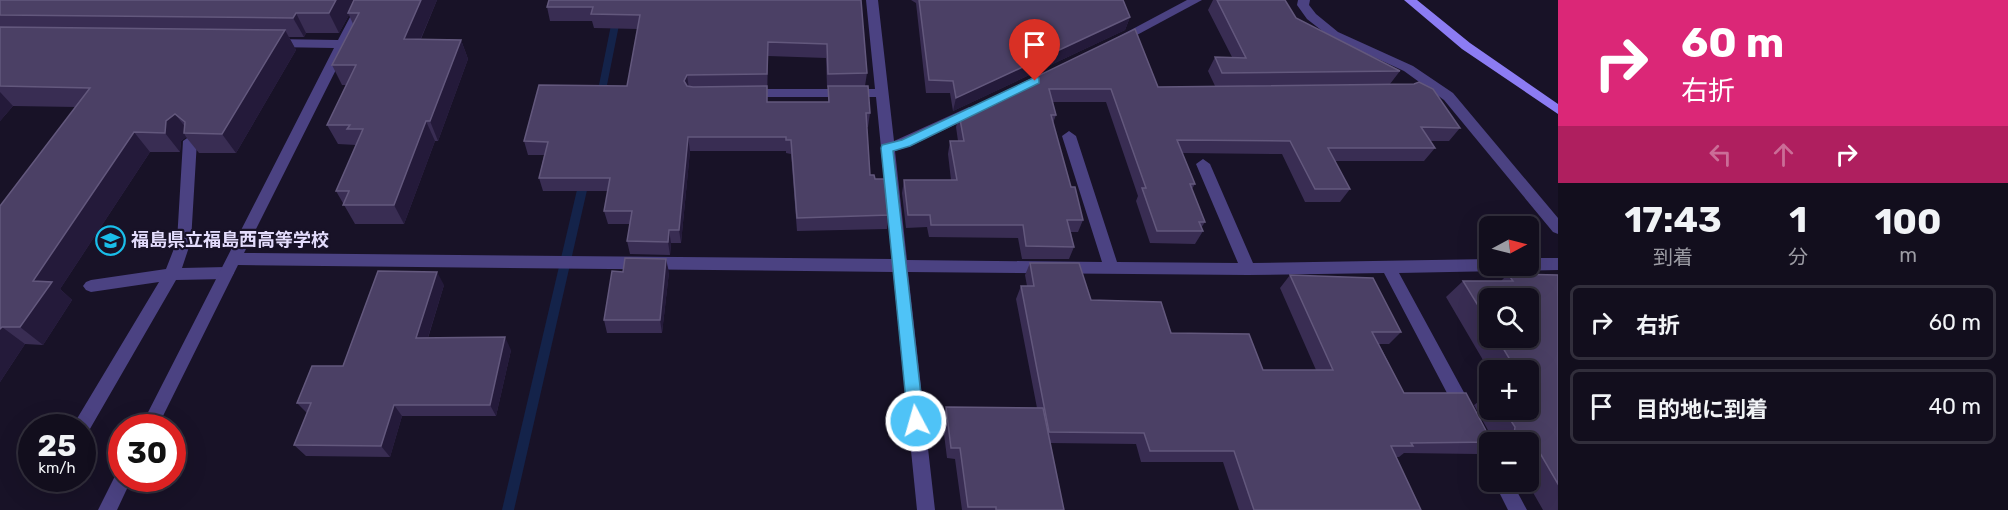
<!DOCTYPE html>
<html lang="ja">
<meta charset="utf-8">
<style>
:root{--surface:#120e1d;--page:#1b1726;--text:#f1f3f6;--muted:#9c9ca4;--line:#312e3b}
body{margin:0;font-family:Rubik,"Noto Sans JP",sans-serif;background:var(--page);color:var(--text);height:100vh;display:flex;flex-direction:column;font-size:22px;white-space:nowrap}
*{box-sizing:border-box;margin:0}
p{font-size:20px;color:var(--muted)}
.icon{flex:none;width:33px;height:33px;fill:none;stroke:currentColor;stroke-width:2;stroke-linecap:round;stroke-linejoin:round}
.map{position:relative;flex:1;overflow:hidden}
.details{display:flex;flex-direction:column;background:var(--surface);width:450px}
.details>*{flex:none}
.guide{background:#db2777;color:#fff;overflow:hidden}
.needle{width:39px;rotate:83deg}
.controls{position:absolute;left:1479px;top:216px;display:grid;gap:12px}
.controls a{display:grid;place-items:center;width:60px;height:60px;border-radius:9px;background:var(--surface);box-shadow:0 6px 24px #0002,0 0 0 2px var(--line);font-size:30px}
.speed{position:absolute;left:18px;top:414px;display:flex;gap:12px;font-size:30px;font-weight:700;text-align:center}
.speed>*{display:grid;place-content:center;width:78px;height:78px;border-radius:50%;background:var(--surface);box-shadow:0 6px 24px #0002,0 0 0 2px var(--line);line-height:1}
.speed small{font-size:15px;font-weight:400}
.speed .limit{border:9px solid #d22;background:#fff;color:#111}
.pin{position:absolute;display:grid;place-items:center;width:51px;height:51px;color:#fff;margin:-62px -26px;border-radius:50% 50% 50% 0;rotate:-45deg;box-shadow:0 0 6px #0007}
.pin .icon{rotate:45deg}
.me{position:absolute;width:66px;margin:-33px;rotate:354deg;stroke-linejoin:round;filter:drop-shadow(0 0 4px #0008)}
.turn{display:flex;align-items:center;gap:21px;height:126px;padding:0 24px;font-size:27px}
.turn .icon{width:78px;height:78px;stroke-width:2.5}
.turn b{display:block;font-size:42px;line-height:51px}
.lanes{display:flex;align-items:center;height:57px;padding:0 24px;background:#0003;justify-content:center;gap:30px;direction:ltr}
.lanes .off{opacity:.35}
.eta{display:flex;justify-content:space-evenly;align-items:center;height:102px;text-align:center}
.eta b{font-size:36px;font-weight:700;line-height:42px}
ul{padding:0;list-style:none}
li{display:flex;align-items:center;gap:18px;height:75px;margin:0 12px 9px;padding:0 12px;border:3px solid var(--line);border-radius:9px}
li div{flex:1}
li b{display:block;font-size:22px}
li em{font-style:normal}
main{display:flex;flex:1;min-height:0}
.map>svg:first-child{display:block}
.lines{fill:none;stroke-linecap:round;stroke-linejoin:round}
.stream{fill:#14234a;fill-rule:evenodd}
.service{fill:#4b4282;fill-rule:evenodd}
.minor{fill:#4b4282;fill-rule:evenodd}
.secondary{fill:#8c7cf3;fill-rule:evenodd}
.wall{fill:#392d53;fill-rule:evenodd}
.shaded-wall{fill:#241a3a}
.building{fill:#4b4065;stroke:#63587d;stroke-width:1.5}
.route{fill:#4fc3f7;stroke:#337fa1;stroke-width:1.5}
.labels{text-anchor:middle;dominant-baseline:central;stroke-width:4.5;stroke-linejoin:round;paint-order:stroke}
.poi-label{font-size:18px;font-weight:bold;fill:#e3dcfc;stroke:#181227;text-anchor:start}
</style>
<main>
<div class="map">
<svg width="1558" height="510" viewBox="0 0 1558 510">
<rect width="100%" height="100%" fill="#181227"/>
<g class="lines">
<g class="stream">
<polygon points="616,0 624,0 604,100 600,103 596,100"/>
<polygon points="585,173 590,177 514,510 502,510 580,177"/>
</g>
<polygon class="service" points="190,136 197,141 191,241 182,268 226,267 231,269 234,273 231,277 226,279 176,280 87,434 82,435 82,428 73,428 75,422 159,282 91,292 86,290 83,286 86,282 91,280 166,269 177,241 183,141"/>
<g class="minor">
<polygon points="359,0 371,0 244,253 892,259 876,97 749,97 743,93 749,89 875,89 866,0 878,0 894,141 969,107 979,107 980,110 979,113 911,146 895,151 907,260 1102,262 1062,136 1069,131 1076,136 1117,262 1238,263 1196,164 1203,159 1210,164 1253,263 1490,259 1490,266 1528,266 1528,258 1558,258 1558,270 1399,273 1473,409 1470,414 1464,417 1458,414 1384,273 1248,275 908,272 935,510 917,510 893,272 238,265 157,428 140,428 334,48 274,47 268,43 274,39 338,40"/>
<polygon points="1187,0 1202,0 1122,43 1114,43 1112,40"/>
<polygon points="1298,0 1310,0 1309,5 1316,14 1338,32 1413,66 1453,93 1558,218 1558,234 1553,232 1444,100 1404,71 1330,37 1307,19 1297,5"/>
<polygon points="1475,422 1481,424 1491,442 1490,442 1490,465 1484,463 1466,430 1469,424"/>
<polygon points="122,470 122,478 132,478 117,510 98,510 117,472"/>
<polygon points="1494,482 1512,482 1527,510 1508,510"/>
</g>
<polygon class="secondary" points="1404,0 1417,0 1470,43 1558,104 1558,114 1462,49"/>
</g>
<g class="wall">
<polygon points="0,0 437,0 421,39 461,40 468,59 438,141 435,141 404,224 355,224 336,191 356,145 338,144 327,125 346,85 342,85 332,65 353,24 349,15 339,33 306,33 304,37 289,37 296,50 236,153 199,153 186,137 181,141 180,152 150,152 60,289 72,300 43,345 25,344 0,382 0,206 76,107 13,106 0,121"/>
<path d="M861,0l6,73 -2,13 5,27 -2,14h-1l3,48 5,4 14,36 -2,14 -90,2 -6,-77 -5,-1v-2h-96l-9,92h-10l-1,12 -40,-1 -3,-13 3,-17h-22l-4,-13 4,-20h-65l-4,-13 5,-23h-16l-4,-14 103,-55 11,-57 -44,-1 -2,-7h-42l-3,-14zM768,56l58,2 1,29h1v15h-61z"/>
<polygon points="911,0 1123,0 1130,17 1125,30 953,111 950,93 926,93 916,3"/>
<polygon points="1213,0 1285,0 1296,18 1400,71 1390,84 1460,128 1449,141 1430,141 1435,148 1424,161 1335,161 1350,189 1340,202 1305,202 1282,154 1182,153 1195,184 1192,189 1205,222 1201,228 1203,231 1195,244 1150,243 1136,201 1138,196 1106,102 1053,102 1056,115 1053,123 1071,187 1083,220 1078,232 1071,232 1074,247 1069,259 1022,259 1018,238 929,237 927,227 906,228 902,193 904,180 951,180 948,154 950,141 958,141 956,127 959,114 1135,29 1158,87 1215,86 1208,71 1215,57 1232,57 1208,10"/>
<polygon points="1030,263 1091,300 1263,370 1316,370 1280,288 1290,275 1401,332 1389,344 1379,344 1404,393 1490,442 1490,445 1477,454 1404,453 1399,457 1396,457 1421,510 1239,510 1223,462 1141,462 1136,444 1050,443 1064,510 962,510 955,459 947,458 942,418 946,407 1037,408 1016,299 1021,286 1027,286 1025,275"/>
<polygon points="669,272 662,333 607,333 604,320"/>
<path d="M1508,274l50,1v235h-15l-16,-28h1v-40h-34v-1l-20,-36 15,-11 -7,-11 8,-6v33h38v-40h-38v2l-44,-75 17,-16h38zM1490,298l38,40h-38z"/>
<polygon points="444,285 428,338 511,350 496,416 402,416 390,457 306,456 294,445 307,413 297,403"/>
</g>
<g class="shaded-wall">
<polygon points="336,0 356,0 348,13 349,15 339,33 329,13"/>
<polygon points="421,0 437,0 412,59 404,39"/>
<polygon points="296,13 306,33 304,37 293,18"/>
<polygon points="1130,17 1125,30 953,111 956,98"/>
<polygon points="285,30 296,50 236,153 222,134"/>
<polygon points="461,40 468,59 438,141 430,121"/>
<polygon points="687,75 689,89 684,81"/>
<polygon points="0,92 13,106 0,121"/>
<polygon points="175,114 190,133 184,133 186,137 181,141 180,152 165,133 166,121"/>
<polygon points="426,121 435,141 404,224 394,205"/>
<polygon points="134,132 150,152 60,289 72,300 43,345 20,327 33,281"/>
<polygon points="688,137 690,151 681,243 679,230"/>
<polygon points="669,230 671,243 670,255 668,242"/>
<polygon points="666,259 669,272 662,333 660,320"/>
<polygon points="437,272 444,285 424,350 416,338"/>
<polygon points="2,327 25,344 0,382 0,329"/>
<polygon points="505,337 511,350 496,416 490,405"/>
<polygon points="394,405 402,416 390,457 381,446"/>
</g>
<g class="building">
<polygon points="0,0 336,0 329,13 296,13 293,18 0,15"/>
<polygon points="354,0 421,0 404,39 461,40 430,121 426,121 394,205 343,205 349,191 336,191 363,129 347,129 350,125 327,125 356,65 332,65 359,13 348,13"/>
<polygon points="549,0 861,0 867,73 828,74 827,44 768,42 767,74 687,75 684,81 687,86 693,87 767,86 767,102 829,102 828,86 868,86 870,113 866,113 870,175 874,175 875,179 885,179 889,215 797,218 791,140 786,140 786,137 688,137 679,230 669,230 668,242 627,241 632,211 604,211 610,178 539,178 548,142 524,141 539,85 627,86 640,15 591,14 593,7 547,7"/>
<polygon points="919,0 1123,0 1130,17 956,98 953,81 929,80"/>
<polygon points="1217,0 1285,0 1296,18 1400,71 1222,73 1215,57 1246,58"/>
<polygon points="0,27 285,30 222,134 184,133 185,122 175,114 166,121 165,133 134,132 33,281 52,282 20,327 2,327 0,329 0,206 90,88 0,86"/>
<polygon points="1135,29 1158,87 1414,84 1419,82 1433,89 1460,128 1421,127 1435,148 1328,148 1350,189 1315,189 1290,141 1177,140 1195,184 1190,184 1205,222 1199,222 1203,231 1157,231 1142,188 1146,188 1111,89 1049,89 1056,115 1051,115 1071,187 1075,187 1083,220 1067,220 1074,247 1026,246 1023,225 931,225 930,215 908,215 904,180 957,180 950,141 964,141 959,114"/>
<polygon points="625,258 666,259 660,320 604,320 612,271 623,272"/>
<polygon points="1030,263 1079,263 1091,300 1161,302 1171,333 1249,334 1263,370 1333,370 1290,275 1373,278 1401,332 1372,332 1404,393 1466,393 1492,442 1411,443 1413,446 1391,446 1421,510 1254,510 1234,451 1150,451 1144,433 1049,432 1021,286 1034,286"/>
<polygon points="378,271 437,272 416,338 505,337 490,405 394,405 381,446 294,445 311,403 297,403 312,366 343,366"/>
<polygon points="1508,274 1558,275 1558,484 1533,441 1513,441 1515,427 1504,410 1528,410 1528,370 1503,370 1501,368 1515,368 1497,338 1528,338 1528,298 1490,298 1490,325 1463,281 1513,281"/>
<polygon points="946,407 1043,408 1064,510 996,510 996,507 968,507 960,448 951,448"/>
</g>
<polygon class="route" points="1035,77 1039,78 1039,83 910,146 893,151 924,421 922,426 916,428 911,426 908,421 881,148 882,145 902,140"/>
<defs>
<symbol id="school-ring" viewBox="-11 -11 22 22"><circle r="9.5" fill="#181227" stroke="#1abeea" stroke-width="1.5"/><path d="M0-5L7-2L0 1L-7-2ZM-4 1L0 2.5L4 1V4Q0 6-4 4Z" fill="#1abeea"/></symbol>
</defs>
<g fill-rule="evenodd">
<use href="#school-ring" x="94" y="224" width="33" height="33"/>
</g>
<g class="labels">
<g class="poi-label">
<text x="131" y="240">福島県立福島西高等学校</text>
</g>
</g>
</svg>
<div class="controls">
<a><svg class="needle" viewBox="-14 -14 28 28"><path d="M0-13l5 13h-10z" fill="#e53935"/><path d="M0 13l5-13h-10z" fill="#9c9ca4"/></svg></a>
<a><svg class="icon" aria-label="search" viewBox="0 0 24 24"><circle cx="10" cy="10" r="6"/><path d="M15 15l6 6"/></svg></a>
<a>+</a>
<a>−</a>
</div>
<div class="speed"><div>25<small>km/h</small></div><div class="limit">30</div></div>
<div class="pin" style="left:1035px;top:81px;background:#d93025"><svg class="icon" aria-label="arrive" viewBox="0 0 24 24"><path d="M6 21V4h12l-3 4 3 4H6"/></svg></div>
<svg class="me" style="left:916px;top:421px" viewBox="-20 -20 40 40"><circle r="17" fill="#4fc3f7" stroke="#fff" stroke-width="3"/><path d="M0-11L8 9 0 5-8 9z" fill="#fff"/></svg>
</div>
<section class="details">
<div class="guide">
<div class="turn"><svg class="icon" aria-label="right" viewBox="0 0 24 24"><path d="M7 20v-9h11M14 6l5 5-5 5"/></svg><div><b>60 m</b>右折</div></div>
<div class="lanes"><svg class="icon off" aria-label="left" viewBox="0 0 24 24"><path d="M17 20v-9H6M10 6l-5 5 5 5"/></svg><svg class="icon off" aria-label="ahead" viewBox="0 0 24 24"><path d="M12 20V5M6 11l6-6 6 6"/></svg><svg class="icon" aria-label="right" viewBox="0 0 24 24"><path d="M7 20v-9h11M14 6l5 5-5 5"/></svg></div>
</div>
<div class="eta">
<div><b>17:43</b><p>到着</p></div>
<div><b>1</b><p>分</p></div>
<div><b>100</b><p>m</p></div>
</div>
<ul>
<li><svg class="icon" aria-label="right" viewBox="0 0 24 24"><path d="M7 20v-9h11M14 6l5 5-5 5"/></svg><div><b>右折</b></div><em>60 m</em></li>
<li><svg class="icon" aria-label="arrive" viewBox="0 0 24 24"><path d="M6 21V4h12l-3 4 3 4H6"/></svg><div><b>目的地に到着</b></div><em>40 m</em></li>
</ul>
</section>
</main>
